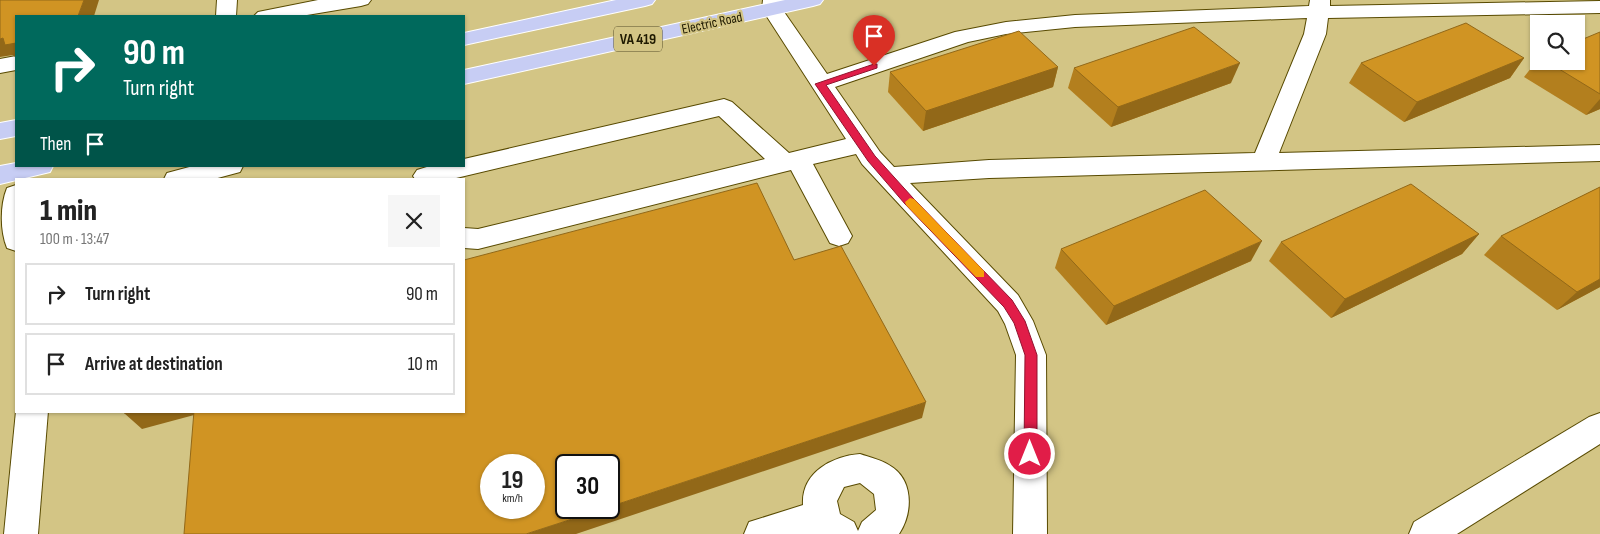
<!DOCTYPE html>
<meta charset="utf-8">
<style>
:root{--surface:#fff;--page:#f6f6f6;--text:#222;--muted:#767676;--line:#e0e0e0}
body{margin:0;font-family:"Sofia Sans Condensed",sans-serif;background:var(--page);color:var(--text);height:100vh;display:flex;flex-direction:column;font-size:19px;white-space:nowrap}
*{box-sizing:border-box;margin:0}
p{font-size:16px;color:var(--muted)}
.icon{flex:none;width:28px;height:28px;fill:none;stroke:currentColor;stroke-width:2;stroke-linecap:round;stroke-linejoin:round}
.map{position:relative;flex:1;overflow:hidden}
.sheet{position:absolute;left:15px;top:178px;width:450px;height:235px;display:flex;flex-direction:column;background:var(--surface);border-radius:0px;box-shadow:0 1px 4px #0004}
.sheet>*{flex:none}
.banner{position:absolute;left:15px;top:15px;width:450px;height:152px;border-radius:0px;box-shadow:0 1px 4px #0004;background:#00695c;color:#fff;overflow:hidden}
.buttons{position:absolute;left:1530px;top:15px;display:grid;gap:10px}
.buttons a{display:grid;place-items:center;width:55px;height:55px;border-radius:0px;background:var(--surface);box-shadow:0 1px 4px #0004;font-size:25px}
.speed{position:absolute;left:480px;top:454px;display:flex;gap:10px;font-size:25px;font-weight:700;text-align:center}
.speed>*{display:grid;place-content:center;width:65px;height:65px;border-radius:50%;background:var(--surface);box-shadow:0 1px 4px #0004;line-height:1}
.speed small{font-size:12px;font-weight:400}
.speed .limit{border:2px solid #111;border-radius:8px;background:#fff;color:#111}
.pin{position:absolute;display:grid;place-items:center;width:42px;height:42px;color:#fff;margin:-51px -21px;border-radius:50% 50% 50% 0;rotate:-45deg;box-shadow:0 0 5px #0007}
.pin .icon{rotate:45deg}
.me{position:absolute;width:55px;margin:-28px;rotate:0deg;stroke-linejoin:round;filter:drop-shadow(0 0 4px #0008)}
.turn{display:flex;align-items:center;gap:18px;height:105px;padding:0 25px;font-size:22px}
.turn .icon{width:65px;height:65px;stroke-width:2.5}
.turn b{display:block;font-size:35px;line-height:42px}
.then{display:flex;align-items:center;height:48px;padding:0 25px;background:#0003;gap:10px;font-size:19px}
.round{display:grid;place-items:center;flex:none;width:52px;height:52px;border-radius:0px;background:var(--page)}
.overview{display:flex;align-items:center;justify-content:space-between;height:85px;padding:0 25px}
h1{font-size:30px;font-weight:800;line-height:38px}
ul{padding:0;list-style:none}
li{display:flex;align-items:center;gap:15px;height:62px;margin:0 10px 8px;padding:0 15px;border:2px solid var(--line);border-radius:0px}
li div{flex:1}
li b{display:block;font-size:19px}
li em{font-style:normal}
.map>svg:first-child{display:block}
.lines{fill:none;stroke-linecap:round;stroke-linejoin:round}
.minor-casing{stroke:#584a01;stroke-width:2}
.major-casing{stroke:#fff;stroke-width:2}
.minor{fill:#fff;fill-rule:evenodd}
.major{fill:#c7cdf4;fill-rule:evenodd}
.wall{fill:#b37f1e}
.shaded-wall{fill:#926818}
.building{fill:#d09423;stroke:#926818;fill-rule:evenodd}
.route{fill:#e11d48;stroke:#92132f}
.slow{fill:#f59e0b}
.labels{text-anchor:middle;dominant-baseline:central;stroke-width:4.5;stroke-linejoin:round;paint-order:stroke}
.far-street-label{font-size:14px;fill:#1f1a01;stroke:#d3c585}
.shield{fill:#d3c585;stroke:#554d29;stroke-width:1}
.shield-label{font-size:15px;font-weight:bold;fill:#1f1a01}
</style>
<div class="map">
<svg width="1600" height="534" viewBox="0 0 1600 534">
<rect width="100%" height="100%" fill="#d3c585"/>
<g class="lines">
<defs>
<g id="minor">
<polygon points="217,0 237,0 236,16 216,16"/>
<polygon points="318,0 371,0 368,4 361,6 301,16 254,16 258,12"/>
<path d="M763,0h20l-1,9 45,65 128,-42 51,-10 69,-7 234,-9 1,-6h20v6l270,-5v12l-272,5 -2,16 -47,119 321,-8v16l-611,17 -79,5 108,112 15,26 13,34 1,179h-34l3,-179 -11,-31 -7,-13 -136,-147 -6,-10 -43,10 39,72 -4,7 -9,3 -9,-3 -39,-73 -313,79 -14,-1v-20l14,1 287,-70 -46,-43 -267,63h-37l-2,-3 4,-6 13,-4h34v-7l260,-60 8,3 57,51 57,-14 -84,-130zM1307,18l-3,16 -49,119 -266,7 -95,7 -14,-15 -45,-65 133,-45 38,-8 69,-7z"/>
<polygon points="16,56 16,70 0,73 0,59"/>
<polygon points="193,166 243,166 240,172 214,179 164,179 167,173"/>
<path d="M16,185v66l-9,-3c-7,-17 -7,-43 0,-60z"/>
<polygon points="16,411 48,411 38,534 4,534"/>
<polygon points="1600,413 1600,444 1457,534 1409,534 1414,522 1589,417"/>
<path d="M860,454c9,3 21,6 29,11 25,14 24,48 10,69h-155l5,-12 54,-17c-2,-33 30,-49 57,-51zM860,483l14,11 2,16 -14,12 -4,9 -4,-9 -14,-8 -3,-13 7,-14z"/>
</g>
<g id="major">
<polygon points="616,0 655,0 652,4 645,6 464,45 464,33"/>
<polygon points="785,0 823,0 820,4 813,6 464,84 464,70"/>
<polygon points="16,120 16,136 0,139 0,123"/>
<polygon points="16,163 16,166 53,166 50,172 0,184 0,166"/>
</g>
</defs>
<use href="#minor" class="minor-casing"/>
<use href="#major" class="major-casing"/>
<use href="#minor" class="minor"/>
<use href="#major" class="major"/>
</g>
<g class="wall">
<polygon points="1600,32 1600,109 1586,115 1524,77 1539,58 1539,61 1576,61"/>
<polygon points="1524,58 1510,78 1404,122 1349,83 1361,63"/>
<polygon points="1058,67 1053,87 923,131 888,92 890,72"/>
<polygon points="1074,68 1231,83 1111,127 1068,88"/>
<polygon points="1600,187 1600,287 1557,310 1484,255 1501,236"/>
<polygon points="1479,234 1462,254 1331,318 1269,261 1281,242"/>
<polygon points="1061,249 1251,261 1106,325 1055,268"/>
</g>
<g class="shaded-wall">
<polygon points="84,0 99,0 94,16 78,16"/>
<polygon points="3,38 16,43 16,58 13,55 0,57 0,39"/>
<polygon points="1524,58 1510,78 1404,122 1417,102"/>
<polygon points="1240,63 1231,83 1111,127 1118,107"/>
<polygon points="1058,67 1053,87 923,131 926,111"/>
<polygon points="1600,99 1600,109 1586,115"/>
<polygon points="1479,234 1462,254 1331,318 1345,299"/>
<polygon points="1262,241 1251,261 1106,325 1114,306"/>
<polygon points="1600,279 1600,287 1557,310 1577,292"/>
<polygon points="926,402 922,418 576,534 526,534 606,508 609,508 609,507"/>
<polygon points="133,411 209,411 142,429 124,413"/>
</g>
<g class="building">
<polygon points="0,0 84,0 78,16 16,16 16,43 5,45 3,38 0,39"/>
<polygon points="1466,23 1524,58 1417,102 1361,63"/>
<polygon points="1194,27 1240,63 1118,107 1074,68"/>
<polygon points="1019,31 1058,67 926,111 890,72"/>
<polygon points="1600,32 1600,94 1546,61 1576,61 1576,42"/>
<path d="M757,183l37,77 47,-14 85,156 -317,105v-42h-43v43h40l-80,26h-342l10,-123h270v-151zM491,465h43v43h-43z"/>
<polygon points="1411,184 1479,234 1345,299 1281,242"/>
<polygon points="1600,187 1600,279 1577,292 1501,236"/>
<polygon points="1205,190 1262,241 1114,306 1061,249"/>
<polygon points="125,411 133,411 124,413"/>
</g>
<polygon class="route" points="874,64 877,64 877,68 826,85 875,156 913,198 1012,300 1025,321 1037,355 1037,454 1035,459 1030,460 1026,459 1024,454 1025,355 1014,323 1004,307 905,204 868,161 815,84"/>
<polygon class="slow" points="910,198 914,199 984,271 984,277 976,277 906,205 905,202"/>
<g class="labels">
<g class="far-street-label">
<text transform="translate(712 23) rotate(-12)">Electric Road</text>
</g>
<rect class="shield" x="614" y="26.5" width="48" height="25" rx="4"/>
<g class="shield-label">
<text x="638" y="39">VA 419</text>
</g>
</g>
</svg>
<div class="buttons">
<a><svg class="icon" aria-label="search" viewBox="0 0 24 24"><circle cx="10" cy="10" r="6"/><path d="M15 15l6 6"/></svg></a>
</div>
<div class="speed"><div>19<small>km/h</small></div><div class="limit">30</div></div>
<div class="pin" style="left:874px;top:66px;background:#d93025"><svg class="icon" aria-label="arrive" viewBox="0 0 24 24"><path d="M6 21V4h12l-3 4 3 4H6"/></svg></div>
<svg class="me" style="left:1030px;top:454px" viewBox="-20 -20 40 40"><circle r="17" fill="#e11d48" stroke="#fff" stroke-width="3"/><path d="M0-11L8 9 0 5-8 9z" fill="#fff"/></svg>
<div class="banner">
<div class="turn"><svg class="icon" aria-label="right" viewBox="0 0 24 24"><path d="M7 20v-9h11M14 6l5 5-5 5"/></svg><div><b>90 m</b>Turn right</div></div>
<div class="then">Then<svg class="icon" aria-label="arrive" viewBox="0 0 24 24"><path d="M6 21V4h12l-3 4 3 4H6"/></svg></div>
</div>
<section class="sheet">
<div class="overview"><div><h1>1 min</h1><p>100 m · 13:47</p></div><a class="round"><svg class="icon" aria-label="close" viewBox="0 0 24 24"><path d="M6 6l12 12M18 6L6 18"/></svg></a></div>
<ul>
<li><svg class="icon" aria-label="right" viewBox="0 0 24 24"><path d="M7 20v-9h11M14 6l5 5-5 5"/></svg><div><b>Turn right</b></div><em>90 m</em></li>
<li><svg class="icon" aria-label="arrive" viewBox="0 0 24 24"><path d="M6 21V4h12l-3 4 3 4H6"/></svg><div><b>Arrive at destination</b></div><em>10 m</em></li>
</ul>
</section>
</div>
